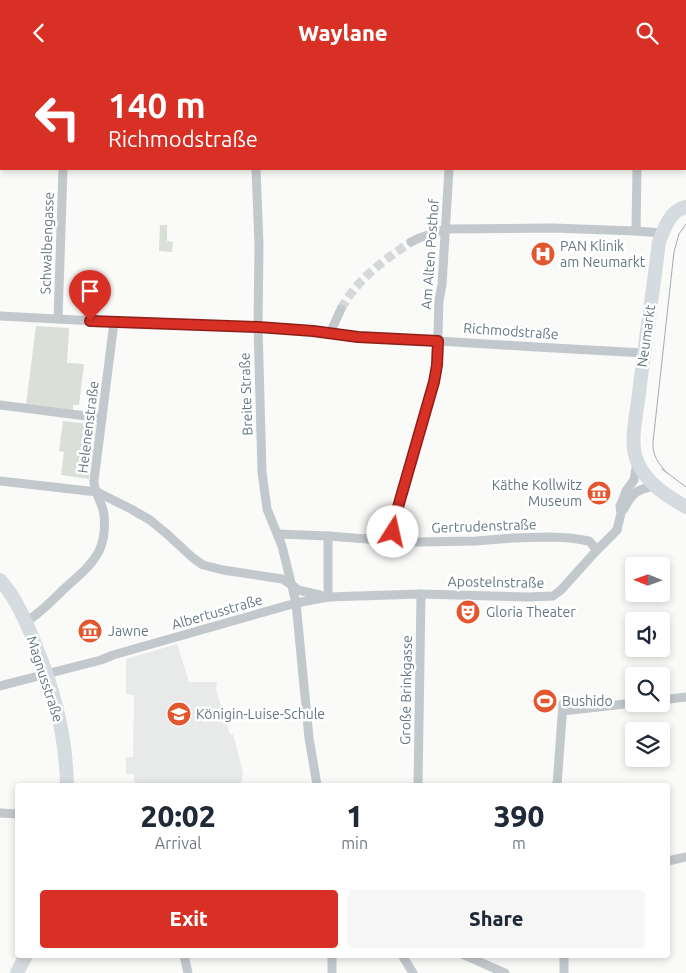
<!DOCTYPE html>
<meta charset="utf-8">
<style>
:root{--surface:#fff;--page:#f6f6f7;--text:#1f2937;--muted:#747a83;--accent:#d93025}
body{margin:0;font-family:Ubuntu,sans-serif;background:var(--page);color:var(--text);height:100vh;display:flex;flex-direction:column;font-size:19px;white-space:nowrap}
*{box-sizing:border-box;margin:0}
p{font-size:16px;color:var(--muted)}
.icon{flex:none;width:28px;height:28px;fill:none;stroke:currentColor;stroke-width:2;stroke-linecap:round;stroke-linejoin:round}
.map{position:relative;flex:1;overflow:hidden}
.panel{position:absolute;left:15px;top:718px;width:655px;height:175px;display:flex;flex-direction:column;background:var(--surface);border-radius:5px;box-shadow:0 2px 8px #0003}
.panel>*{flex:none}
.guide{position:absolute;left:0px;top:0px;width:686px;height:105px;box-shadow:0 2px 8px #0003;background:#d93025;color:#fff;overflow:hidden}
.needle{width:32px;rotate:271deg}
.fabs{position:absolute;left:625px;top:492px;display:grid;gap:10px}
.fabs a{display:grid;place-items:center;width:45px;height:45px;border-radius:5px;background:var(--surface);box-shadow:0 2px 8px #0003;font-size:25px}
.pin{position:absolute;display:grid;place-items:center;width:42px;height:42px;color:#fff;margin:-51px -21px;border-radius:50% 50% 50% 0;rotate:-45deg;box-shadow:0 0 5px #0007}
.pin .icon{rotate:45deg}
.me{position:absolute;width:55px;margin:-28px;rotate:10deg;stroke-linejoin:round;filter:drop-shadow(0 0 4px #0008)}
.turn{display:flex;align-items:center;gap:18px;height:105px;padding:0 25px;font-size:22px}
.turn .icon{width:65px;height:65px;stroke-width:2.5}
.turn b{display:block;font-size:35px;line-height:42px}
.eta{display:flex;justify-content:space-evenly;align-items:center;height:85px;text-align:center}
.eta b{font-size:30px;font-weight:800;line-height:35px}
.action{display:flex;gap:10px;margin-top:auto;padding:10px 25px}
.action a{flex:1;height:58px;border-radius:5px;background:var(--accent);color:#fff;font-size:20px;font-weight:800;line-height:58px;text-align:center}
.action a+a{background:var(--page);color:var(--text)}
header{display:flex;justify-content:space-between;align-items:center;height:65px;padding:0 25px;background:var(--accent);color:#fff;font-size:22px;font-weight:800}
.map>svg:first-child{display:block}
.built{fill:#e8e9e9}
.green{fill:#dadfd7}
.lines{fill:none;stroke-linecap:round;stroke-linejoin:round}
.street-tunnel{stroke:#d5d9db;stroke-width:9;stroke-dasharray:9 4.5;stroke-linecap:butt}
.street{stroke:#c3c8cc;stroke-width:9}
.secondary{stroke:#d6dbdf;stroke-width:14}
.tram{stroke:#a2aab0;stroke-width:1}
.route-casing{stroke:#8d1f18;stroke-width:12}
.route{stroke:#d93025;stroke-width:9}
.labels{text-anchor:middle;dominant-baseline:central;stroke-width:5;stroke-linejoin:round;paint-order:stroke}
.street-label{font-size:14px;fill:#657683;stroke:#fff}
.poi-label{font-size:14px;fill:#657683;stroke:#fff;text-anchor:start}
</style>
<header><svg class="icon" aria-label="back" viewBox="0 0 24 24"><path d="M15 5l-7 7 7 7"/></svg>Waylane<svg class="icon" aria-label="search" viewBox="0 0 24 24"><circle cx="10" cy="10" r="6"/><path d="M15 15l6 6"/></svg></header>
<div class="map">
<svg width="686" height="908" viewBox="0 0 686 908">
<rect width="100%" height="100%" fill="#fafaf8"/>
<polygon class="built" points="177,579 189,617 217,617 216,625 230,669 233,669 243,708 241,720 134,720 134,709 126,709 126,692 133,692 134,630 126,629 126,594"/>
<g class="green">
<polygon points="160,160 167,160 167,176 173,177 172,187 159,186"/>
<polygon points="36,261 69,263 67,298 84,299 79,340 73,340 73,345 26,339"/>
<polygon points="63,356 96,360 89,414 61,410 64,387 59,386"/>
</g>
<g class="lines">
<path class="street-tunnel" d="M341,244c17,-31 42,-48 70,-67"/>
<g class="street">
<polyline points="250,0 250,1"/>
<polyline points="343,0 349,1"/>
<polyline points="64,1 64,0"/>
<polyline points="325,1 326,0"/>
<polyline points="527,1 527,0"/>
<polyline points="634,1 634,0"/>
<polyline points="256,104 259,180 258,262 262,407 267,444 282,481 296,538 309,673 317,720"/>
<polyline points="636,166 637,104"/>
<polyline points="411,177 419,173 446,164 553,163 636,166 662,168"/>
<polyline points="0,251 114,257 258,262 313,266 347,271 368,273 438,276 536,282 644,288"/>
<polyline points="58,254 63,104"/>
<polyline points="330,268 341,244"/>
<polyline points="0,340 102,353"/>
<polyline points="0,416 97,427 131,444 150,455 167,469 193,493 203,500 223,505 282,514 292,520 298,525 320,530"/>
<path d="M624,444c8,-16 13,-20 31,-23"/>
<polyline points="278,469 328,471 393,476 417,477 476,476 513,473 550,472 571,473 589,476 597,485"/>
<polyline points="328,471 328,532"/>
<polyline points="393,476 394,456 436,308 437,300 439,235 442,220 449,104"/>
<path d="M26,557c14,-9 26,-21 38,-33 13,-12 28,-23 36,-40 4,-10 5,-24 4,-34 -1,-12 -10,-22 -10,-34l20,-159"/>
<polyline points="0,621 101,595 113,590 296,538 328,532 421,529 528,532 553,531 561,525 597,485 617,465 621,448 620,441 622,437 626,426 634,415 637,397"/>
<polyline points="661,635 686,632"/>
<polyline points="563,646 634,638"/>
<polyline points="418,720 421,529"/>
<polyline points="557,720 563,639"/>
<polyline points="0,748 18,749"/>
<polyline points="668,796 686,792"/>
<polyline points="184,890 188,908"/>
<polyline points="402,890 413,908"/>
<polyline points="464,890 505,908"/>
<polyline points="564,890 564,908"/>
<polyline points="332,908 332,890"/>
</g>
<g class="secondary">
<path d="M686,142c-16,3 -22,22 -27,35 -6,50 -14,101 -20,151 -2,21 -10,48 -2,68 9,22 30,35 49,46"/>
<path d="M0,515c5,6 10,12 14,19 8,14 15,29 21,45 19,45 31,92 32,141"/>
<polyline points="17,908 26,890"/>
</g>
<g class="tram">
<polyline points="662,404 686,422"/>
<path d="M668,409c-9,-10 -16,-18 -15,-32l21,-190 5,-18 7,-10"/>
</g>
</g>
<g class="lines">
<defs>
<polyline id="route" points="90,256 258,262 313,266 358,272 438,276 437,300 434,317 394,456 393,467"/>
</defs>
<use href="#route" class="route-casing"/>
<use href="#route" class="route"/>
</g>
<defs>
<symbol id="hospital-disc" viewBox="-11 -11 22 22"><circle r="9.5" fill="#e4572e" stroke="#fff"/><path d="M-5-5h3v3.5h4V-5h3V5h-3V1.5h-4V5h-3Z" fill="#fff"/></symbol>
<symbol id="museum-disc" viewBox="-11 -11 22 22"><circle r="9.5" fill="#e4572e" stroke="#fff"/><path d="M0-6L6-3V-2H-6V-3ZM-5-1h2V3h-2ZM-1-1h2V3h-2ZM3-1h2V3H3ZM-6 4H6V6H-6Z" fill="#fff"/></symbol>
<symbol id="theatre-disc" viewBox="-11 -11 22 22"><circle r="9.5" fill="#e4572e" stroke="#fff"/><path d="M-5-5.5Q0-4 5-5.5V0Q5 5 0 6Q-5 5-5 0ZM-3.3-2.5H-1v1.5H-3.3ZM1-2.5H3.3v1.5H1ZM-2.8 1Q0 5.5 2.8 1Z" fill="#fff"/></symbol>
<symbol id="stadium-disc" viewBox="-11 -11 22 22"><circle r="9.5" fill="#e4572e" stroke="#fff"/><path d="M0-5a6.5 5 0 1 0 0 10a6.5 5 0 1 0 0-10ZM-3.5-1.8h7v3.6h-7Z" fill="#fff"/></symbol>
<symbol id="school-disc" viewBox="-11 -11 22 22"><circle r="9.5" fill="#e4572e" stroke="#fff"/><path d="M0-5L7-2L0 1L-7-2ZM-4 1L0 2.5L4 1V4Q0 6-4 4Z" fill="#fff"/></symbol>
</defs>
<g fill-rule="evenodd">
<use href="#hospital-disc" x="529" y="175" width="28" height="28"/>
<use href="#museum-disc" x="585" y="414" width="28" height="28"/>
<use href="#theatre-disc" x="454" y="533" width="28" height="28"/>
<use href="#museum-disc" x="76" y="552" width="28" height="28"/>
<use href="#stadium-disc" x="531" y="622" width="28" height="28"/>
<use href="#school-disc" x="165" y="635" width="28" height="28"/>
</g>
<g class="labels">
<g class="street-label">
<text transform="translate(47 178) rotate(-88)">Schwalbengasse</text>
<text transform="translate(430 189) rotate(-86)">Am Alten Posthof</text>
<text transform="translate(511 266) rotate(4)">Richmodstraße</text>
<text transform="translate(646 271) rotate(-82)">Neumarkt</text>
<text transform="translate(246 329) rotate(-92)">Breite Straße</text>
<text transform="translate(88 362) rotate(-83)">Helenenstraße</text>
<text transform="translate(484 461) rotate(-2)">Gertrudenstraße</text>
<text transform="translate(496 517) rotate(1)">Apostelnstraße</text>
<text transform="translate(217 547) rotate(-16)">Albertusstraße</text>
<text transform="translate(45 614) rotate(72)">Magnusstraße</text>
<text transform="translate(406 625) rotate(-89)">Große Brinkgasse</text>
</g>
<g class="poi-label">
<text x="560" y="181">PAN Klinik<tspan x="560" dy="16">am Neumarkt</tspan></text>
<text x="582" y="420" text-anchor="end">Käthe Kollwitz<tspan x="582" dy="16">Museum</tspan></text>
<text x="486" y="547">Gloria Theater</text>
<text x="108" y="566">Jawne</text>
<text x="562" y="636">Bushido</text>
<text x="196" y="649">Königin-Luise-Schule</text>
</g>
</g>
</svg>
<div class="fabs">
<a><svg class="needle" viewBox="-14 -14 28 28"><path d="M0-13l5 13h-10z" fill="#e53935"/><path d="M0 13l5-13h-10z" fill="#747a83"/></svg></a>
<a><svg class="icon" aria-label="sound" viewBox="0 0 24 24"><path d="M4 9h4l5-4v14l-5-4H4zM17 9q2 3 0 6"/></svg></a>
<a><svg class="icon" aria-label="search" viewBox="0 0 24 24"><circle cx="10" cy="10" r="6"/><path d="M15 15l6 6"/></svg></a>
<a><svg class="icon" aria-label="layers" viewBox="0 0 24 24"><path d="M12 4l9 5-9 5-9-5zM3 14l9 5 9-5"/></svg></a>
</div>
<div class="pin" style="left:90px;top:256px;background:#d93025"><svg class="icon" aria-label="arrive" viewBox="0 0 24 24"><path d="M6 21V4h12l-3 4 3 4H6"/></svg></div>
<svg class="me" style="left:393px;top:467px" viewBox="-20 -20 40 40"><circle r="19" fill="#fff"/><path d="M0-13L10 11 0 6-10 11z" fill="#d93025"/></svg>
<div class="guide">
<div class="turn"><svg class="icon" aria-label="left" viewBox="0 0 24 24"><path d="M17 20v-9H6M10 6l-5 5 5 5"/></svg><div><b>140 m</b>Richmodstraße</div></div>
</div>
<section class="panel">
<div class="eta">
<div><b>20:02</b><p>Arrival</p></div>
<div><b>1</b><p>min</p></div>
<div><b>390</b><p>m</p></div>
</div>
<div class="action"><a>Exit</a><a>Share</a></div>
</section>
</div>
